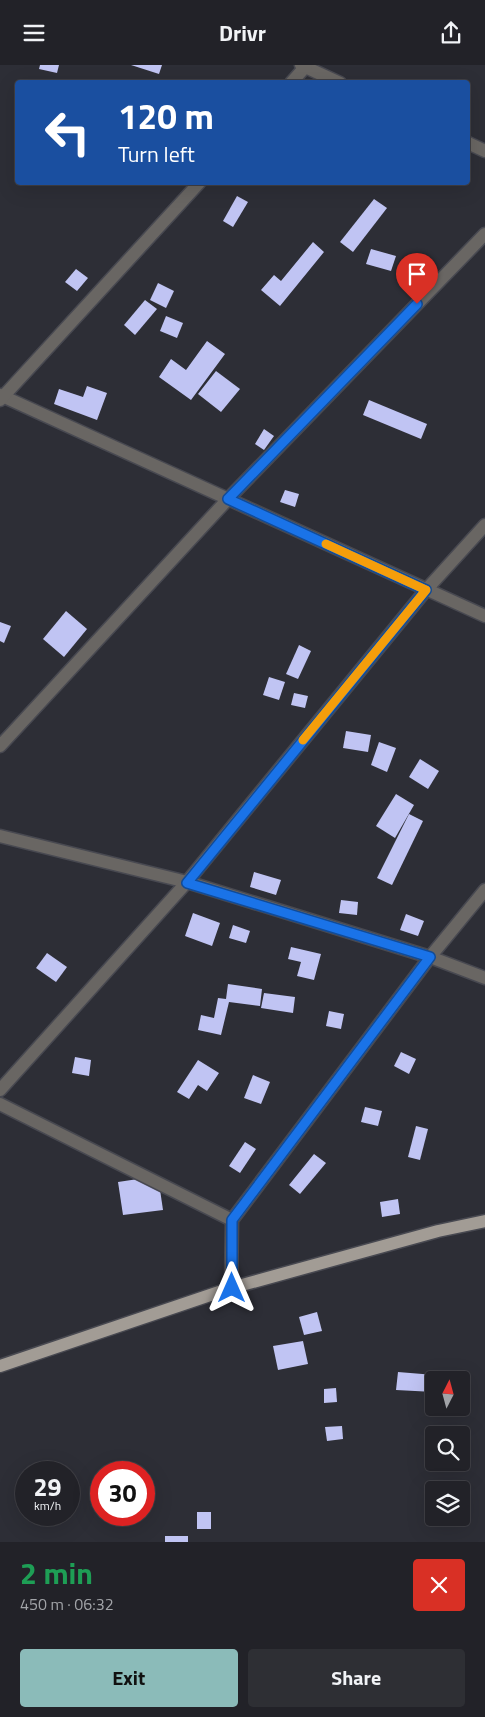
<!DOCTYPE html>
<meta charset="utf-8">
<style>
:root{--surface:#222228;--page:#2e2f34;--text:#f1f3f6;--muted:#a2a4a8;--line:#3f3f45;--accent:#8bbbb9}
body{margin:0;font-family:"Titillium Web",sans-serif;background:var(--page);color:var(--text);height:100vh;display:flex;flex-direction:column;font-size:19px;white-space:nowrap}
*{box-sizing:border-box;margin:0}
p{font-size:16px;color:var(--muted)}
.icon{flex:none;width:28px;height:28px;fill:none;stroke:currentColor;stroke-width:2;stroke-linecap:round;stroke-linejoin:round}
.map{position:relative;height:1477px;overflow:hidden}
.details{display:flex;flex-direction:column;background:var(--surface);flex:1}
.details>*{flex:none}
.top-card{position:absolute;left:15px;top:15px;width:455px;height:105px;border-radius:5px;box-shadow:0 5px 20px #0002,0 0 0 1px var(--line);background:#1a4fa0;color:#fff;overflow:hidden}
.needle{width:32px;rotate:6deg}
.buttons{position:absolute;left:425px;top:1306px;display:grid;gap:10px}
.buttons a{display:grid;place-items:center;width:45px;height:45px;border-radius:5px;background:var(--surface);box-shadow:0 5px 20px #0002,0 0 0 1px var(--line);font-size:25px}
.speed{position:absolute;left:15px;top:1396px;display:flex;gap:10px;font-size:25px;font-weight:700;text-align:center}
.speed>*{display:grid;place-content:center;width:65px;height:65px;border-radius:50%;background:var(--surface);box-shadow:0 5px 20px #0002,0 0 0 1px var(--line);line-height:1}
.speed small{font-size:12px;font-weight:400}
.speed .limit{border:8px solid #d22;background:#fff;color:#111}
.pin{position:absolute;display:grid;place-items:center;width:42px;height:42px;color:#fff;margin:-51px -21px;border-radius:50% 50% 50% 0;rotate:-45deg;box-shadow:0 0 5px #0007}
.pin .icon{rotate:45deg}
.me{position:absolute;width:55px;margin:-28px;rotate:0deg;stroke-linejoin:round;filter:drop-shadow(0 0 4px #0008)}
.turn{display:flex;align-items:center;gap:18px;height:105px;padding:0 20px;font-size:22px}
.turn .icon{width:65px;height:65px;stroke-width:2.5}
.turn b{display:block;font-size:35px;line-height:42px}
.round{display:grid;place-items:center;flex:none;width:52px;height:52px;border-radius:5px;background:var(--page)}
.headline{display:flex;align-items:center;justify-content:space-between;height:85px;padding:0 20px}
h1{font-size:30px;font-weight:700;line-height:38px;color:#1e9e55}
.button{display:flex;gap:10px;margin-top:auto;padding:10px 20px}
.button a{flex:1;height:58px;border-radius:5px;background:var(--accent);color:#111;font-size:20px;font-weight:700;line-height:58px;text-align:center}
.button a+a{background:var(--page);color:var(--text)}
header{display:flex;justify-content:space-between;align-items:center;height:65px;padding:0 20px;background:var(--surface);font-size:22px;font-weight:700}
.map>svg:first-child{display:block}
.building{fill:#c0c4f3}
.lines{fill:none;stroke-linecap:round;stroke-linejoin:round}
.minor-casing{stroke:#484951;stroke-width:15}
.major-casing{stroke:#484951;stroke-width:15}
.minor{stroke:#696663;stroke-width:12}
.major{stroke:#a29c95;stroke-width:12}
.route-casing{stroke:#114b97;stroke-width:12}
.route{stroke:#1a73e8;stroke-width:9}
.slow{stroke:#f59e0b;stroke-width:9}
</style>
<header><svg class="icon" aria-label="menu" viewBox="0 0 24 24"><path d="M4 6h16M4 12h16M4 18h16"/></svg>Drivr<svg class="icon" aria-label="share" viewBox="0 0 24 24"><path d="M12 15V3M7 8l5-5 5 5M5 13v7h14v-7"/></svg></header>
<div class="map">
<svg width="485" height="1477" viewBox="0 0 485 1477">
<rect width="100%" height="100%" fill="#2d2e36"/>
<g class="building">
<polygon points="40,0 59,0 57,8 39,4"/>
<polygon points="131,0 162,0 159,9"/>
<polygon points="237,131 248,137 233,162 223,156"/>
<polygon points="374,134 387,143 353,187 340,177"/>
<polygon points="313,177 324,187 280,241 261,225 274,210 281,216"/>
<polygon points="371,184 396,191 391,206 366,199"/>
<polygon points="420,194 432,204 419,218 408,208"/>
<polygon points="76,204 88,213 77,226 65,217"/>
<polygon points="158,218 174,226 166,243 150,235"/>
<polygon points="145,235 157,244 135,270 124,260"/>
<polygon points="166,251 183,258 177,273 160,266"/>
<polygon points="207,276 225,289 191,335 159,312 171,294 186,305"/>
<polygon points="216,306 240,324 221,347 198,329"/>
<polygon points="87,321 107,328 97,355 54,339 59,324 83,332"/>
<polygon points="369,335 427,359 421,374 363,350"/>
<polygon points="264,364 274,371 264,385 255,379"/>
<polygon points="285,425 299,429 295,442 280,437"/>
<polygon points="66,546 87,564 64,592 43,574"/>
<polygon points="0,557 11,561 4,578 0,576"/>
<polygon points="299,580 311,586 298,614 286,609"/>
<polygon points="269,612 285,617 279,635 263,630"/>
<polygon points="294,628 308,631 305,643 291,640"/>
<polygon points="346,666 371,670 368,687 343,683"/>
<polygon points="379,677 396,683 387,707 371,700"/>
<polygon points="420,694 439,706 428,724 409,712"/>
<polygon points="396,729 414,740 395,773 376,761"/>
<polygon points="409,749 423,756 392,820 377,813"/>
<polygon points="254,807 281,815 276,830 250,822"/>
<polygon points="341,835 358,837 357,850 339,848"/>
<polygon points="193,848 220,858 212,881 185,871"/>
<polygon points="406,849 424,856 418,871 400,865"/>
<polygon points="233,860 250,866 246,878 229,873"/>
<polygon points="291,882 321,889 314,915 297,911 301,897 288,894"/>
<polygon points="47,888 67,902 56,917 36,903"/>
<polygon points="228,919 262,924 260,941 229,937 221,970 198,965 201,950 214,953 218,933 226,934"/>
<polygon points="264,928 295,932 293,948 261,943"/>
<polygon points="329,946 344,949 341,964 326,961"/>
<polygon points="401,987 416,994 409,1009 394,1001"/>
<polygon points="75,992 91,995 89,1011 72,1008"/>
<polygon points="198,995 219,1008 207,1026 198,1020 189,1034 177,1027"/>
<polygon points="253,1010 270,1017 261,1039 244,1033"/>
<polygon points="365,1042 382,1046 378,1061 361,1057"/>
<polygon points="416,1061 428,1064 420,1095 408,1092"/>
<polygon points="245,1077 256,1084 240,1108 229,1101"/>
<polygon points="314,1089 326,1098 300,1129 289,1120"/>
<polygon points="158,1111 163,1145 123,1150 118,1117"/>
<polygon points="398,1134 400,1149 382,1152 380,1137"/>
<polygon points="317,1247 322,1266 304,1270 299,1252"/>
<polygon points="303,1276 308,1299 278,1305 273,1281"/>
<polygon points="398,1307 459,1312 459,1315 434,1315 434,1327 396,1325"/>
<polygon points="336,1323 337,1337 324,1338 324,1324"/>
<polygon points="342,1361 343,1374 327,1376 325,1362"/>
<rect x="197" y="1447" width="14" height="17"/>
<rect x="165" y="1471" width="23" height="6"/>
</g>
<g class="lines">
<defs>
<g id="minor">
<polyline points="301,0 340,18"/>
<polyline points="291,18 306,1"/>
<polyline points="468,78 485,86"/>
<polyline points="0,330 485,551"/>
<polyline points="0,335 199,118"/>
<polyline points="0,681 228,434 485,169"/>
<polyline points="0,771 187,817 430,892 485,913"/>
<polyline points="0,1025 187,817 426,525 485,460"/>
<polyline points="0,1039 232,1155"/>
<polyline points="231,1223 232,1155 430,892 485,825"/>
</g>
<polyline id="major" points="0,1301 231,1223 438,1166 485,1156"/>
</defs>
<use href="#minor" class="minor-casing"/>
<use href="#major" class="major-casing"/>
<use href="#minor" class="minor"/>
<use href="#major" class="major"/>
</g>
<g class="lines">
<defs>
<polyline id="route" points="232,1223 232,1155 430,892 187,818 426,525 228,434 417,239"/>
</defs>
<use href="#route" class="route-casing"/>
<use href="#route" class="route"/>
<polyline class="slow" points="303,675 426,525 326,479"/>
</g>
</svg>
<div class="buttons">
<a><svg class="needle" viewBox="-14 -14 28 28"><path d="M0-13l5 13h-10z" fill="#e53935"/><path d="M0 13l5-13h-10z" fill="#a2a4a8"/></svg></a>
<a><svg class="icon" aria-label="search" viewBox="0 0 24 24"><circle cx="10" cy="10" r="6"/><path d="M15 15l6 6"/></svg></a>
<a><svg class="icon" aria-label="layers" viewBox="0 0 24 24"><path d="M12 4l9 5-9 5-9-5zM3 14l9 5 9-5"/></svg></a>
</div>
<div class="speed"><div>29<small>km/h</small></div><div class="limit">30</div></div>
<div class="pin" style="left:417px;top:239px;background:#d93025"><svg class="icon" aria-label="arrive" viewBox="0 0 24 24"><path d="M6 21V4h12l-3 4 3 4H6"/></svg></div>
<svg class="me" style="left:232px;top:1223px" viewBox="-20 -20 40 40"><path d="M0-17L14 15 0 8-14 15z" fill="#1a73e8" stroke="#fff" stroke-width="4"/></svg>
<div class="top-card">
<div class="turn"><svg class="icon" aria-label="left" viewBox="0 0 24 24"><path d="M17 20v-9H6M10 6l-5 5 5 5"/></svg><div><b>120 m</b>Turn left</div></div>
</div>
</div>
<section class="details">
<div class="headline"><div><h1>2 min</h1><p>450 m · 06:32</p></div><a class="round" style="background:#d93025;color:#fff"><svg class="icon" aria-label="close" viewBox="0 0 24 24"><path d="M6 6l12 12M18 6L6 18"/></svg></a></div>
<div class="button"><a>Exit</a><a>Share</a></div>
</section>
